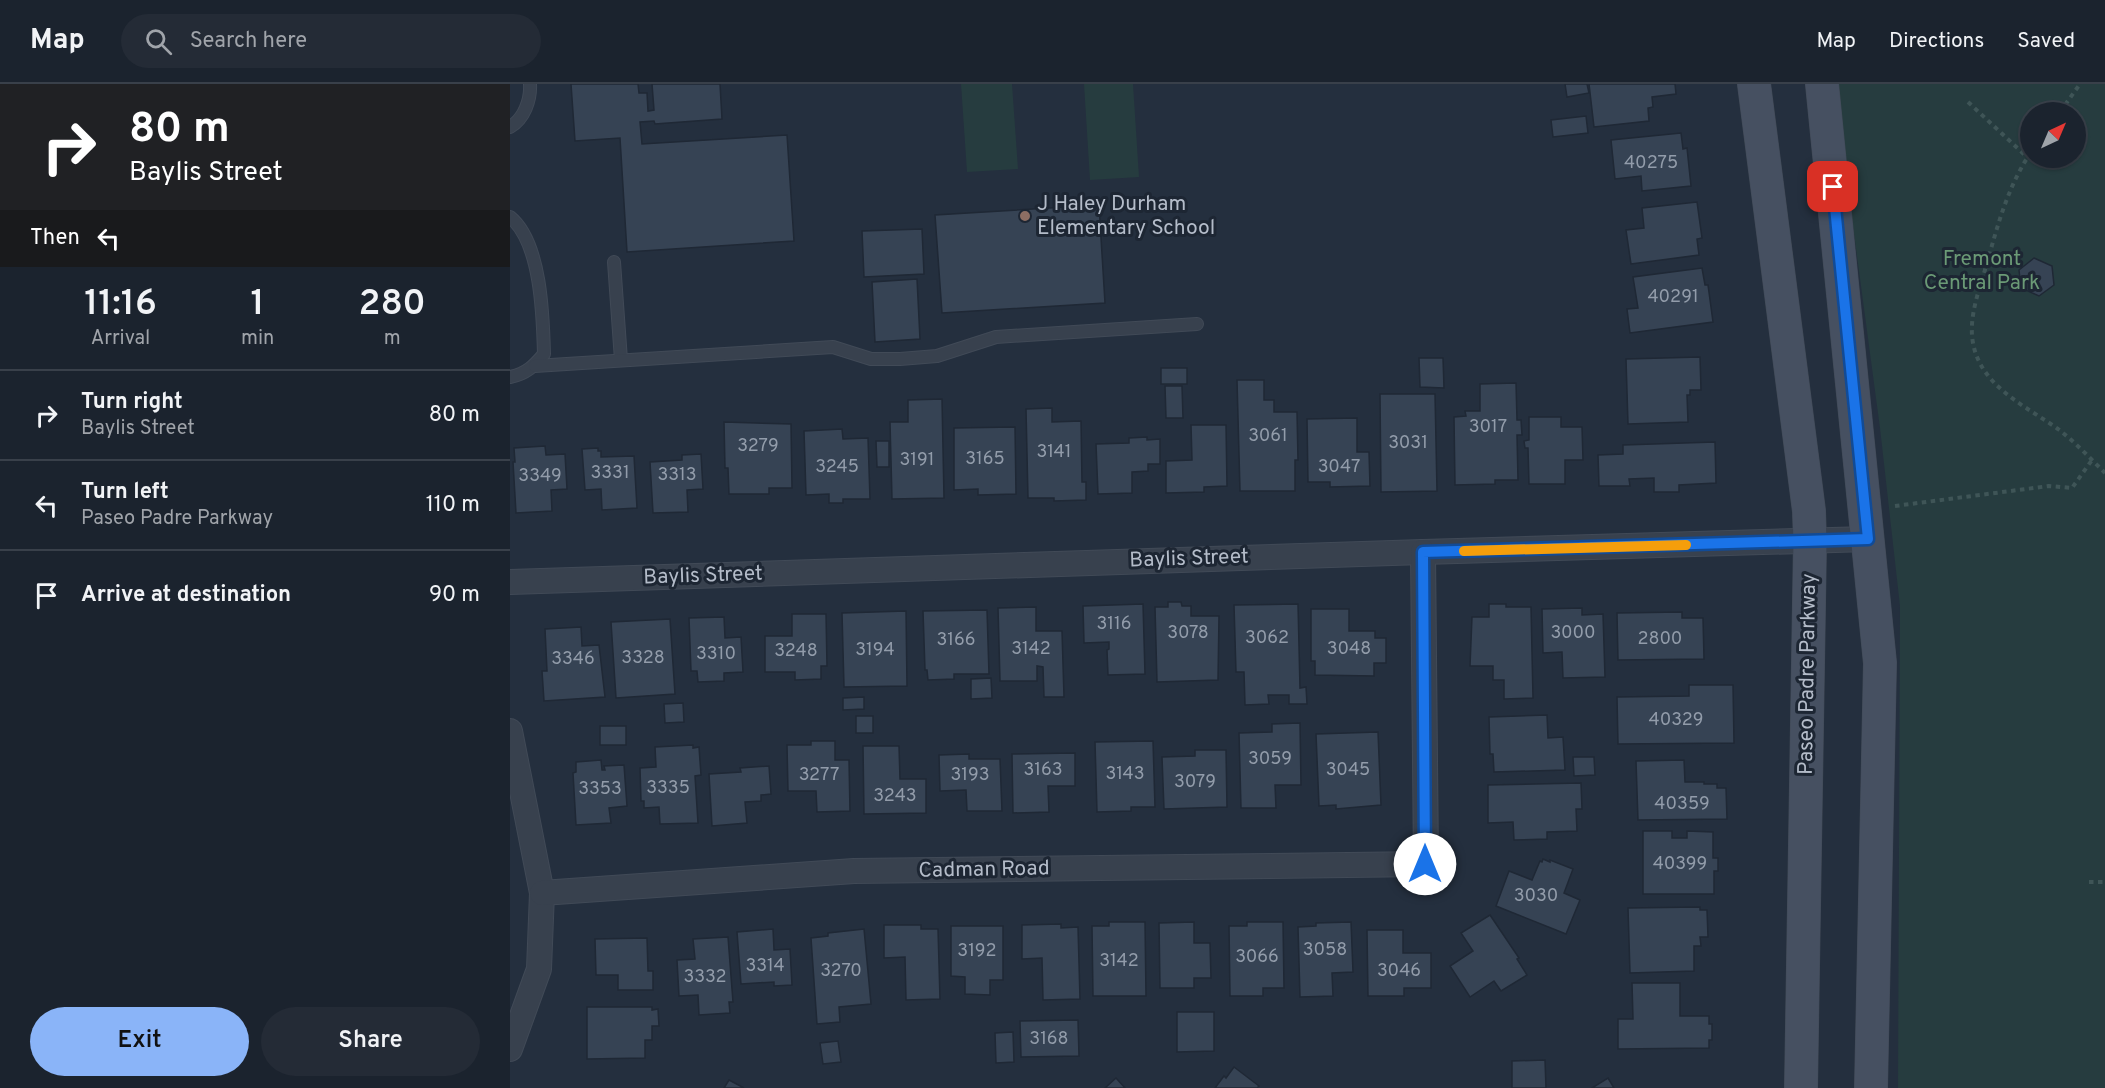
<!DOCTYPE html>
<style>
:root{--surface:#1b232e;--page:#242b36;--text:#f1f3f6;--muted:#a0a4aa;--line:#39404a;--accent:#8ab4f8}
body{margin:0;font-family:Overpass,sans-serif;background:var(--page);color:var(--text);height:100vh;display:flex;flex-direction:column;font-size:22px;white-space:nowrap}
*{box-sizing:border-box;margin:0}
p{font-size:20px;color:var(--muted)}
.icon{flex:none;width:33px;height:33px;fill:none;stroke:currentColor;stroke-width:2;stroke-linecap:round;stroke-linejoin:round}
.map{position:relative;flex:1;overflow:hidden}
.sheet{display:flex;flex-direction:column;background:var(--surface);width:510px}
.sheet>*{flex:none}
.top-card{background:#202124;color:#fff;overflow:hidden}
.needle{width:39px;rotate:44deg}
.controls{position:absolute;left:1510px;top:18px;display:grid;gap:12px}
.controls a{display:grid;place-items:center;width:66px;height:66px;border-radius:50%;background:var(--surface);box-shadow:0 2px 4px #0004,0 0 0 2px var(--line);font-size:30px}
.pin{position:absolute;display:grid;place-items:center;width:51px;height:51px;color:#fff;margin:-26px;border-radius:12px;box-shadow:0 3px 9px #0006}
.me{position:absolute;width:66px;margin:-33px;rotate:0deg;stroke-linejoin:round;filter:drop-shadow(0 0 4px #0008)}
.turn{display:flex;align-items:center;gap:21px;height:126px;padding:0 30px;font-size:27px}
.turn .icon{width:78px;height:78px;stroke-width:2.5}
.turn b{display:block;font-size:42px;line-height:51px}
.then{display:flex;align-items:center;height:57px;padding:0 30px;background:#0003;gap:12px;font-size:22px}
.eta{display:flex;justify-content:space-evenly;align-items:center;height:102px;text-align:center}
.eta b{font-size:36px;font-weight:600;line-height:42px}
.cta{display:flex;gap:12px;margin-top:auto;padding:12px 30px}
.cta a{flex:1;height:69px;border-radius:36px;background:var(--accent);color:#111;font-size:24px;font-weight:600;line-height:69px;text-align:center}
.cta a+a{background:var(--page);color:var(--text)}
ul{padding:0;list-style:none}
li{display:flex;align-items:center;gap:18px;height:90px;padding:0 30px;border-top:2px solid var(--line)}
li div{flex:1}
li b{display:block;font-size:22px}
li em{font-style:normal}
header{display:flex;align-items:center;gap:36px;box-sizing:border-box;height:84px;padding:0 30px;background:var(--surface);border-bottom:2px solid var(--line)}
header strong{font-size:28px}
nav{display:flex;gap:33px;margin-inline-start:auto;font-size:21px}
.search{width:420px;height:54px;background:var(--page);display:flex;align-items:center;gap:15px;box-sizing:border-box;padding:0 21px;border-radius:33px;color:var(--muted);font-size:22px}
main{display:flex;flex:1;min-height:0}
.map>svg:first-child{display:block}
.green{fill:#263c3f;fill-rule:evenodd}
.building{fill:#364354;stroke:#1f2835;stroke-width:1.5}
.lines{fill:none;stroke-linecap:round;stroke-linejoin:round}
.service-casing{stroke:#414a57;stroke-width:14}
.minor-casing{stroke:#414a57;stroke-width:26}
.secondary-casing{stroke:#414a57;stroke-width:34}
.path{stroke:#3f5557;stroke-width:4;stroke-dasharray:4.5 4.5;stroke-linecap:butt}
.service{stroke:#38414e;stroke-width:12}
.minor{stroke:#38414e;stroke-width:24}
.secondary{stroke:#465061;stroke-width:33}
.route-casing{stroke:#114b97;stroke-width:15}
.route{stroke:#1a73e8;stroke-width:10}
.slow{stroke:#f59e0b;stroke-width:10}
.education-dot{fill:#8d6e63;stroke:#1d2633;stroke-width:2}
.labels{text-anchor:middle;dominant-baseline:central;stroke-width:6;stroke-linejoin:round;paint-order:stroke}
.number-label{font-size:18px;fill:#929caa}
.poi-label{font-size:21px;fill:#b4bcc9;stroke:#1d2633;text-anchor:start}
.park-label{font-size:21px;fill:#6b9a76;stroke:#1d2633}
.street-label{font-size:21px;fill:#b4bcc9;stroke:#1d2633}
</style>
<header>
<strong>Map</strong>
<div class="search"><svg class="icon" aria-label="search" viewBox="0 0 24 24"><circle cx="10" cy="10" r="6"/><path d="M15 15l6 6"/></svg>Search here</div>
<nav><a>Map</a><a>Directions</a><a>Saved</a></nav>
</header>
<main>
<section class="sheet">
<div class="top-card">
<div class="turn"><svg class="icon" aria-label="right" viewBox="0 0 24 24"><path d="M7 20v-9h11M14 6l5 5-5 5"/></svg><div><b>80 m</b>Baylis Street</div></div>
<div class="then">Then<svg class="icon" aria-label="left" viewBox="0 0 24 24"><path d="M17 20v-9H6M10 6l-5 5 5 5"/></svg></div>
</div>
<div class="eta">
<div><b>11:16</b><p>Arrival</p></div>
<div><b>1</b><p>min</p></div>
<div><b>280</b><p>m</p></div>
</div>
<ul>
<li><svg class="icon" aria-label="right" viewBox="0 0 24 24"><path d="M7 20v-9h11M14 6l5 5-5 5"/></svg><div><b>Turn right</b><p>Baylis Street</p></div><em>80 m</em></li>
<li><svg class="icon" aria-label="left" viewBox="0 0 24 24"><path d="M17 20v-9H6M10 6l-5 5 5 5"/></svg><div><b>Turn left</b><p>Paseo Padre Parkway</p></div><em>110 m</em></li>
<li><svg class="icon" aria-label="arrive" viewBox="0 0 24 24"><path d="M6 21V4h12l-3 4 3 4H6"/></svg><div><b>Arrive at destination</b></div><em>90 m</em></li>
</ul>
<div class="cta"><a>Exit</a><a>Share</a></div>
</section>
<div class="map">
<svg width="1595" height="1004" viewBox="0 0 1595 1004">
<rect width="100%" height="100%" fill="#242f3e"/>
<g class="green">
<polygon points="451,0 502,0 508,85 457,88"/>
<polygon points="574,0 623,0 629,93 580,96"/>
<path d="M1324,0h271v1004h-207l2,-482 -20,-178zM1521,28h45v46h-45z"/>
</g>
<g class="building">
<polygon points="61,0 128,0 129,9 137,9 138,27 144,26 142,0 210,0 212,35 145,40 144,37 130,38 132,60 277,51 284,157 117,168 110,54 65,57"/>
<polygon points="1055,0 1077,0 1079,9 1057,13"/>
<polygon points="1079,0 1165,0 1166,10 1142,13 1143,23 1138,24 1139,37 1084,43"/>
<polygon points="1076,32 1078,49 1043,53 1041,36"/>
<polygon points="1171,49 1173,65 1177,64 1181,102 1132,107 1131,92 1105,95 1101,56"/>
<polygon points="1187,118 1192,154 1187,155 1189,171 1121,180 1116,146 1134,144 1132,124"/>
<polygon points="589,121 595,219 432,229 425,131"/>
<polygon points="412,145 414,190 354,193 352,147"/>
<polygon points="1524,174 1542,182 1544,201 1529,212 1511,204 1509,186"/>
<polygon points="1192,184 1195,201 1198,201 1203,238 1120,249 1117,225 1128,224 1123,193"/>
<polygon points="407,195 410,255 365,258 362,198"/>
<polygon points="1190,273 1191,306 1180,306 1180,311 1177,311 1178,338 1118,340 1116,275"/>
<polygon points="909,274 933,274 934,304 910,303"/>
<rect x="651" y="284" width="26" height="16"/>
<polygon points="727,296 754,296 754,316 764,316 764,328 787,328 788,376 785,376 785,407 730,407"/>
<polygon points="1006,299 1007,336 1011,336 1012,351 1007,351 1008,396 985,396 985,400 945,401 944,333 956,332 955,327 970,327 970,300"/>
<polygon points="655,302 672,302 673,334 656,334"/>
<polygon points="870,310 925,310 927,407 871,408"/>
<polygon points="432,315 434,414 382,415 380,338 398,338 398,316"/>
<polygon points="542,324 542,338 571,337 572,398 576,398 576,416 544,417 544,414 518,414 516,325"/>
<polygon points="1019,333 1051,333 1051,343 1072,343 1073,376 1055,376 1055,400 1019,400 1018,364 1015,364 1014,357 1019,356"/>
<polygon points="847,334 847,368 859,368 860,402 820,403 820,398 798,398 797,335"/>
<polygon points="214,338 281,340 282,404 259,404 259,410 219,410 218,384 215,384"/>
<polygon points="681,341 716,341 717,402 694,403 694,408 656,409 656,377 682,376"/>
<polygon points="505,343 506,410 468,411 468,405 444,406 444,344"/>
<polygon points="332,345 333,355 358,354 360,415 333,415 333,419 319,419 319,410 296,411 294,347"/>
<polygon points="637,353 637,356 650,355 650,380 638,380 638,387 622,388 622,409 588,410 586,360 619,359 619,354"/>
<polygon points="366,357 379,357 379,383 367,383"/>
<polygon points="1205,358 1206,399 1169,401 1169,408 1144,408 1144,394 1119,395 1120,402 1089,402 1088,371 1113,370 1113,361"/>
<polygon points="35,362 36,371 55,370 57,405 41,406 42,427 6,429 3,378 5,378 4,364"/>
<polygon points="88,364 88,367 91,367 91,373 124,372 127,424 92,426 91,405 75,406 72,365"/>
<polygon points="191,370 193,405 177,406 178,428 143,429 140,378 172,376 172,371"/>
<polygon points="658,518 671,518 672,522 681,522 681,532 709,532 708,596 647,598 645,523 658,523"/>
<polygon points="633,520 635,590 598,591 597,566 599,565 599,558 574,559 573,522"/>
<polygon points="788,520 790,604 796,603 797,620 779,620 779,611 758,611 759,620 735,621 734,588 726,588 724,521"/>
<polygon points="979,520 996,520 996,523 1021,523 1023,614 994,615 994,596 983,596 983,582 960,582 962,533 979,533"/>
<polygon points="526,523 526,547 552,547 554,613 534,613 533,583 527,582 527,597 490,597 488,524"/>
<polygon points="1072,524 1072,531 1093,530 1095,593 1053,594 1052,568 1033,569 1032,525"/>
<polygon points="801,525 839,525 839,547 865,547 865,554 876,554 876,579 864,579 864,592 805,591 805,577 801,577"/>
<polygon points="477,526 479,590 444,590 444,595 418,596 417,586 415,586 413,527"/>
<polygon points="396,527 397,602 334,603 332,529"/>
<polygon points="1172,528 1172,534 1193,534 1194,575 1108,576 1107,529"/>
<polygon points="282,530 316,530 317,582 311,582 311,595 285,596 285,588 255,588 255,552 282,552"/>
<polygon points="214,533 215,554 231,553 233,588 214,589 214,597 188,598 187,587 181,587 179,534"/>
<polygon points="160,535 165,610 106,614 101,538"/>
<polygon points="71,543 72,562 89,561 95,613 34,617 32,587 37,587 35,545"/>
<polygon points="481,594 482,614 461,615 461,595"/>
<polygon points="1179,601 1223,601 1224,659 1108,660 1107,613 1179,612"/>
<polygon points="354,613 354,625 333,626 333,614"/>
<polygon points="173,619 174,638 155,639 154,620"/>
<polygon points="1037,631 1038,654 1053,653 1055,686 984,688 983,670 980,670 979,633"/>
<rect x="346" y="632" width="17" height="17"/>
<polygon points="790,639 791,701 765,701 766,724 731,724 729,649 762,648 762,640"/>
<rect x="90" y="642" width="26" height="19"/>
<polygon points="868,648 871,721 826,725 826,721 809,722 806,650"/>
<polygon points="301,657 325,657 325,676 339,676 340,727 307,728 306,707 278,707 277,661 301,661"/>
<polygon points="643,657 645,723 621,723 621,727 587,728 585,658"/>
<polygon points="183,661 183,664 189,663 191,691 185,692 188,739 150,740 149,723 134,724 134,717 131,717 130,684 146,683 145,663"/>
<polygon points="353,662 389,662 390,695 416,695 416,729 354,730"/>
<polygon points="685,666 716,666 717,723 654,725 652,673 685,672"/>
<polygon points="565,669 565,702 538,702 539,728 503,729 502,670"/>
<polygon points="459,670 459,675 490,675 492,727 457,727 456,706 430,707 429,671"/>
<polygon points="1063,673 1084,673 1085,691 1064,692"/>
<polygon points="91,676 92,686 95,686 94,682 114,681 117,722 99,724 101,739 66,741 63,689 66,688 66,678"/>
<polygon points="1174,676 1175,698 1194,698 1194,700 1207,700 1207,704 1216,704 1217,735 1128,736 1126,677"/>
<polygon points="259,682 261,710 251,711 251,717 235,718 237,739 202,742 199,690 231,688 230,684"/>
<polygon points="1071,699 1072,725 1066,725 1067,747 1037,748 1037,755 1004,756 1003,738 978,739 978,701"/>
<polygon points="1133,747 1162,747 1162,754 1177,754 1177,747 1203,748 1203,774 1208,774 1208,787 1204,787 1204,810 1133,810"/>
<polygon points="1033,775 1040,778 1040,776 1063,785 1054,809 1070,816 1056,850 986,822 999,787 1022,796 1030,777 1032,778"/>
<polygon points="1190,823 1190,826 1197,826 1198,853 1190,853 1191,862 1184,862 1184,887 1120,889 1118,824"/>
<polygon points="980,831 1009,874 1007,875 1017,891 991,907 984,897 960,913 940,882 963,867 951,849"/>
<polygon points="599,838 635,838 636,912 583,912 582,842 599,842"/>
<polygon points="684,838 684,859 700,859 701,894 684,894 684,904 650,904 649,839"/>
<polygon points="737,838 773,838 774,904 753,904 753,912 720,912 719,842 737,842"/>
<polygon points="841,838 843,888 822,889 823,912 790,913 788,843 806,842 806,839"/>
<polygon points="551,840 551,844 568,843 570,915 533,916 532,874 512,875 512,841"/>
<polygon points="374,841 411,841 411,845 428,845 430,915 396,916 395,873 374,874"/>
<polygon points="441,842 493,842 493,896 480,896 480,911 455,910 455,893 441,892"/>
<polygon points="263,845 264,866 280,865 282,901 264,902 264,898 231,900 227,848"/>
<polygon points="354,845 361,920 329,923 330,938 307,940 301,854 318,852 318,849"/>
<polygon points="857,846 893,846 893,869 921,869 921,904 894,904 894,912 858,912"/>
<polygon points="218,853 223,918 219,918 220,929 189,931 188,911 169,912 167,876 185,875 183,855"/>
<polygon points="137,854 138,887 143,887 143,906 108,906 108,891 86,891 85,855"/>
<polygon points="1122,899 1170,899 1170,932 1199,932 1199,940 1202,940 1202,956 1199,956 1199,964 1108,965 1108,935 1123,935"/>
<polygon points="77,923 142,923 142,926 148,925 149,942 142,942 142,956 135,956 135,974 77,975"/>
<polygon points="667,928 704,928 704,967 667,968"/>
<polygon points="568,936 569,972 511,973 510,937"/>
<polygon points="503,948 504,978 486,979 485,949"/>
<polygon points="328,957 331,978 313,980 310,959"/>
<polygon points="1035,976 1036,1004 1002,1004 1002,977"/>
<polygon points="724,983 749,1002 747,1004 705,1004 714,992 716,994"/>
<polygon points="606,994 615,1004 595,1004"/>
<polygon points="1098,994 1104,1004 1082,1004"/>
<polygon points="219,996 234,1004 214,1004"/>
</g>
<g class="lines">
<defs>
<g id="service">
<path d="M0,43c14,-8 21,-27 20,-43"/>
<path d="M0,133c31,25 33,98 34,137 -10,12 -18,20 -34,23"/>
<polyline points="104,178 111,276"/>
<polyline points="25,282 323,263 361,275 390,275 427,272 486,253 687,240"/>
</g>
<g id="minor">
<polyline points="0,498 913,468 1358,455"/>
<polyline points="0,647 32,809 29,885 0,965"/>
<polyline points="32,809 344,787 916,780 913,468"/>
</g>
<g id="secondary">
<polyline points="1244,0 1299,427 1300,458 1291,1004"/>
<polyline points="1312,0 1370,579 1361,1004"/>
</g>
</defs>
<use href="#service" class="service-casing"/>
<use href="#minor" class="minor-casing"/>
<use href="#secondary" class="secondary-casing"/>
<g class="path">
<polyline points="1458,18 1517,73"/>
<polyline points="1550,28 1570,0"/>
<path d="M1521,68c-23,34 -33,72 -44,111 -7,25 -19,54 -14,80 8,44 53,63 85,86 17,13 32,29 47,44"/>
<polyline points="1385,422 1539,402 1562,404 1582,376"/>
<polyline points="1579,798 1595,798"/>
</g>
<use href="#service" class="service"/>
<use href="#minor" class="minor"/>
<use href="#secondary" class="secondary"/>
</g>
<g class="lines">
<defs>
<polyline id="route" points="915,780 913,468 1358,455 1323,103"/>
</defs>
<use href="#route" class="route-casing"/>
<use href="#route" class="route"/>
<polyline class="slow" points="954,467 1176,461"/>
</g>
<circle class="education-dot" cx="515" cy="132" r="6"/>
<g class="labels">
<g class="number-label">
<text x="1141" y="79">40275</text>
<text x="1163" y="213">40291</text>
<text x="978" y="343">3017</text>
<text x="758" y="352">3061</text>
<text x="898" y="359">3031</text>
<text x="248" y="362">3279</text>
<text x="544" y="368">3141</text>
<text x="475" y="375">3165</text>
<text x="407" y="376">3191</text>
<text x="327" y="383">3245</text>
<text x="829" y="383">3047</text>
<text x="100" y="389">3331</text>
<text x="167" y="391">3313</text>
<text x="30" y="392">3349</text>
<text x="604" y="540">3116</text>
<text x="678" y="549">3078</text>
<text x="1063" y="549">3000</text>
<text x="757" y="554">3062</text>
<text x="1150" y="555">2800</text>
<text x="446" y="556">3166</text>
<text x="521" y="565">3142</text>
<text x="839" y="565">3048</text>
<text x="365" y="566">3194</text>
<text x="286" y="567">3248</text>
<text x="206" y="570">3310</text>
<text x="133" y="574">3328</text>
<text x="63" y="575">3346</text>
<text x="1166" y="636">40329</text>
<text x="760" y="675">3059</text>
<text x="533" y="686">3163</text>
<text x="838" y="686">3045</text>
<text x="615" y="690">3143</text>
<text x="309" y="691">3277</text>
<text x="460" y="691">3193</text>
<text x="685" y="698">3079</text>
<text x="158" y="704">3335</text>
<text x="90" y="705">3353</text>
<text x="385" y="712">3243</text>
<text x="1172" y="720">40359</text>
<text x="1170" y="780">40399</text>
<text x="1026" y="812">3030</text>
<text x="815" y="866">3058</text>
<text x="467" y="867">3192</text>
<text x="747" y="873">3066</text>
<text x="609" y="877">3142</text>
<text x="255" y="882">3314</text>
<text x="331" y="887">3270</text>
<text x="889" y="887">3046</text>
<text x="195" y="893">3332</text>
<text x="539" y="955">3168</text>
</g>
<g class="poi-label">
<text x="527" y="120">J Haley Durham<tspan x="527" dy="24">Elementary School</tspan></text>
</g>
<g class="park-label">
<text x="1472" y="175">Fremont<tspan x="1472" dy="24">Central Park</tspan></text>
</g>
<g class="street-label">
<text transform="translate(679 475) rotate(-2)">Baylis Street</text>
<text transform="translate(193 492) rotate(-2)">Baylis Street</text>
<text transform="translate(1298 590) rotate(-89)">Paseo Padre Parkway</text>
<text transform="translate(474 786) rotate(-1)">Cadman Road</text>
</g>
</g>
</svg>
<div class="controls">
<a><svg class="needle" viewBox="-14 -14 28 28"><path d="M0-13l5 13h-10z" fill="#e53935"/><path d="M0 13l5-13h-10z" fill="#a0a4aa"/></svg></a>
</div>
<div class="pin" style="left:1323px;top:103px;background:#d93025"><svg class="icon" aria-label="arrive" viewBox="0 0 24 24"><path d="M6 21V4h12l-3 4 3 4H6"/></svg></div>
<svg class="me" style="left:915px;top:780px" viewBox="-20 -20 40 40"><circle r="19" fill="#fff"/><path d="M0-13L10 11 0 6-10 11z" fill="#1a73e8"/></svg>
</div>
</main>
